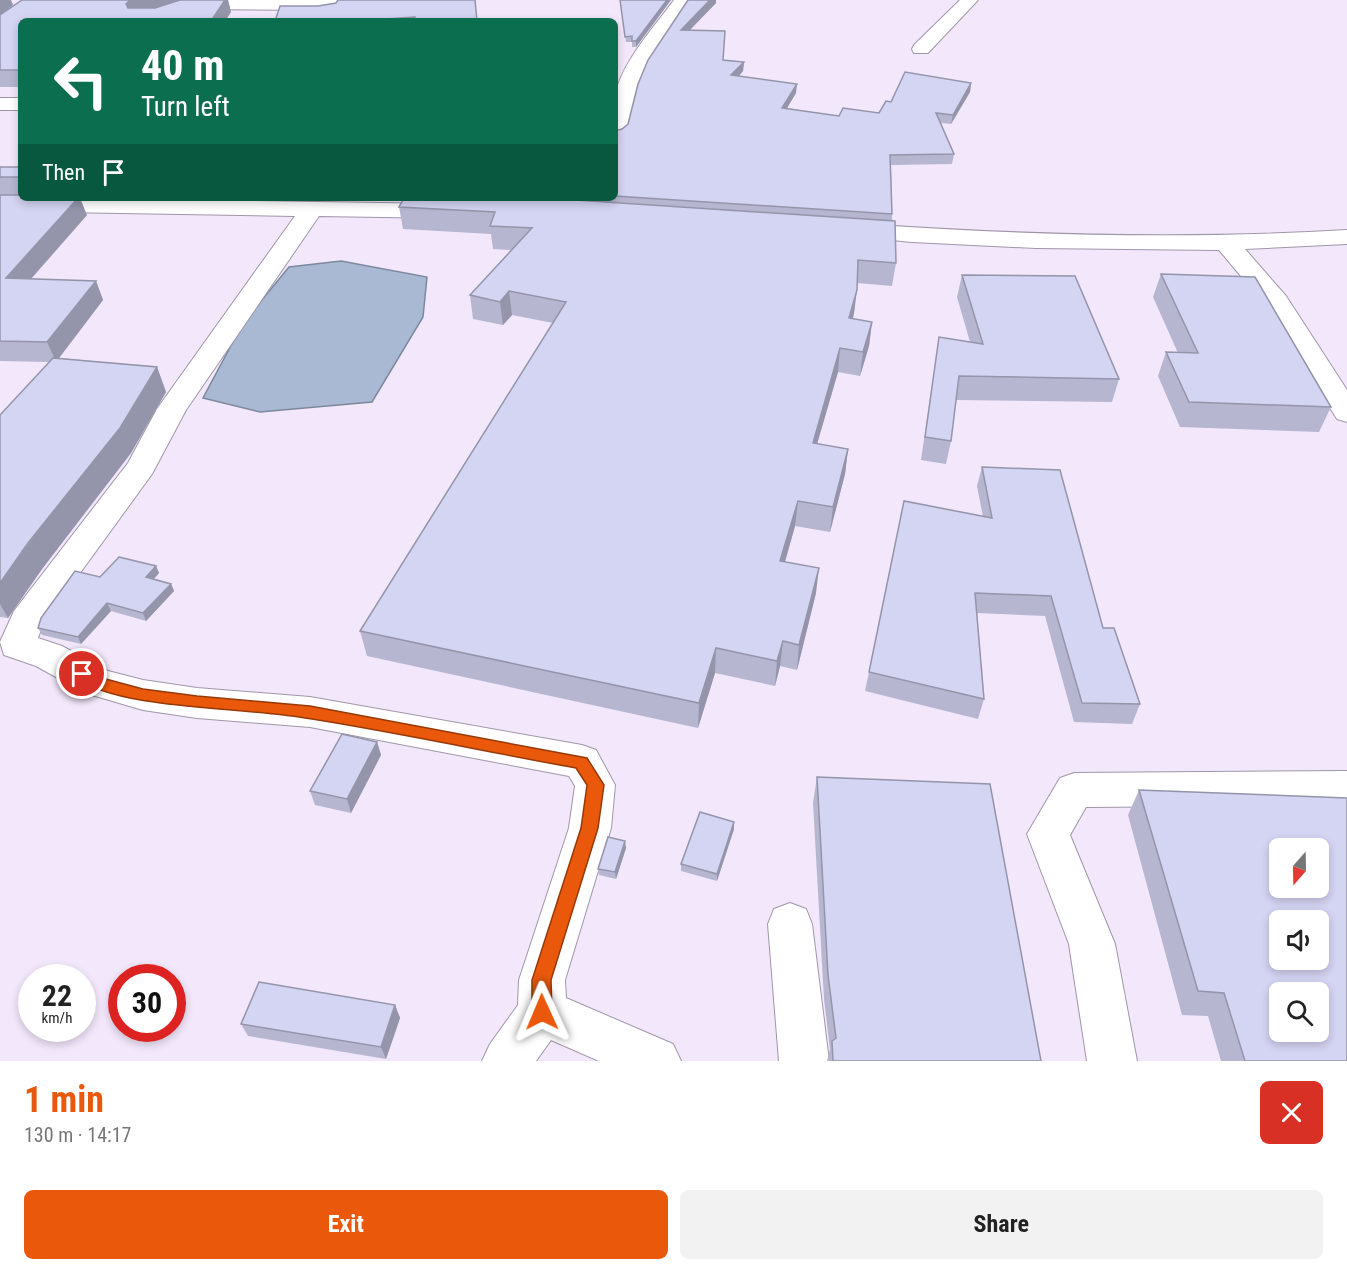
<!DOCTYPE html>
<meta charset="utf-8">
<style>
:root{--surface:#fff;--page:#f2f2f2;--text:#222;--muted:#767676;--accent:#ea580c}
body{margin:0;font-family:"Roboto Condensed",sans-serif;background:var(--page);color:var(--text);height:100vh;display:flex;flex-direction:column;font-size:22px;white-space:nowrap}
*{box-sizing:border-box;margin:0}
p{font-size:20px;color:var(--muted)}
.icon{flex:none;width:33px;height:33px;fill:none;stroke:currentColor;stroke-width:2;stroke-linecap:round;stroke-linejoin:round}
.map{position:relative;height:1061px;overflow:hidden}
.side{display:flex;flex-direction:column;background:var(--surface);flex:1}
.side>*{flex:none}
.hud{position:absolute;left:18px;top:18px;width:600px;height:183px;border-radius:9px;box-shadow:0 3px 9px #0003;background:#0b6e4f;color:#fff;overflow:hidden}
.needle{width:39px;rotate:200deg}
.controls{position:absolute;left:1269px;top:838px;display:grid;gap:12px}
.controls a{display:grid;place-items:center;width:60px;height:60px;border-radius:9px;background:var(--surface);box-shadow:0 3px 9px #0003;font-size:30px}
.speed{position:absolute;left:18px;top:964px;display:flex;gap:12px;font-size:30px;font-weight:700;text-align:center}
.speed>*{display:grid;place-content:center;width:78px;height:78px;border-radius:50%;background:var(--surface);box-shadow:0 3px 9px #0003;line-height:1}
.speed small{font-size:15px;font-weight:400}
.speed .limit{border:9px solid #d22;background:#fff;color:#111}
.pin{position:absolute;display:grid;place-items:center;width:51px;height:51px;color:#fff;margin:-26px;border:3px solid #fff;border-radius:50%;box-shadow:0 2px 6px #0007}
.me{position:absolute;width:66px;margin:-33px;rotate:359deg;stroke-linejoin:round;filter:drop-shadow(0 0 4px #0008)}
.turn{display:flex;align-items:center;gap:21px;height:126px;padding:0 24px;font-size:27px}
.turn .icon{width:78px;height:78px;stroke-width:2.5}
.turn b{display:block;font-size:42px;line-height:51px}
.then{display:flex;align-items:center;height:57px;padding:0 24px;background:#0003;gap:12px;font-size:22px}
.round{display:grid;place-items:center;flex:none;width:63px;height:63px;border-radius:9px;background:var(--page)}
.headline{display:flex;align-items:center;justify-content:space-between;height:102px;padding:0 24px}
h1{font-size:36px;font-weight:700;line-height:45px;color:var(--accent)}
.button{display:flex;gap:12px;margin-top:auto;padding:12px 24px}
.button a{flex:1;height:69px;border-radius:9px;background:var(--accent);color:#fff;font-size:24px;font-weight:700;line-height:69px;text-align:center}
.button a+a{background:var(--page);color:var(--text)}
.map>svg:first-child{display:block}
.water{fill:#a9b9d4;stroke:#7d889c;stroke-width:1.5}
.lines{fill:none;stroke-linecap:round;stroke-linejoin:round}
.minor-casing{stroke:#a096a8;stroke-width:2}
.minor{fill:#fff;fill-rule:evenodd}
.wall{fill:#b6b6d1}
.shaded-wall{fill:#9494aa}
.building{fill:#d4d4f3;stroke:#9494aa;stroke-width:1.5;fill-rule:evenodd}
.route{fill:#ea580c;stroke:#983908;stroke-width:1.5}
</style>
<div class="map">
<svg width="1347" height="1061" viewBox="0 0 1347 1061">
<rect width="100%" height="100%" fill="#f2e7fb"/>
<polygon class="water" points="341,261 427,277 423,317 372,402 260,412 203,398 243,323 289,267"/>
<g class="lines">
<defs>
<g id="minor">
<polygon points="192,0 341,0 337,7 319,10 187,9 184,5"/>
<path d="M674,0h17l-45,68 -10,25 -10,40 -4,4 -7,2c0,-13 -2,-29 0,-42 5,-33 40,-71 59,-97z"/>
<polygon points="960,0 978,0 928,53 914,53 912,49 914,45"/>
<rect x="0" y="98" width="21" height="12"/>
<polygon points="0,197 445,204 453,206 457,211 453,216 445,218 319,216 186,410 152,474 43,624 38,638 62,646 108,671 143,680 197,688 310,697 582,745 596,750 615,785 611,828 565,980 566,998 673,1044 681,1061 599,1061 551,1040 536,1061 482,1061 490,1044 518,1005 519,980 569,828 575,786 569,776 310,727 197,718 143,710 85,693 36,666 4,655 0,642 14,611 128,463 157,409 295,216 0,211"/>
<path d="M850,223c166,12 331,17 497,7v14l-102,5 41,47 61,94v32l-10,-3 -71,-113 -47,-56 -183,-2 -124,-6 -70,-7 -4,-5 4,-5z"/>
<polygon points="1347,771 1347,805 1086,807 1070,835 1115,944 1137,1061 1087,1061 1069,944 1027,834 1060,778 1074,773"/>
<polygon points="790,903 806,909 812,924 829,1061 779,1061 768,924 774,909"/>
</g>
</defs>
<use href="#minor" class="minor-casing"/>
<use href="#minor" class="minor"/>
</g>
<g class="wall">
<polygon points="0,0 13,5 0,15 22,0 228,0 231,12 225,21 21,21 21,87 0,87"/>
<polygon points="620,0 671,0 636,47 632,47 632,42 626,42"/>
<polygon points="688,0 716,0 716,3 690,30 724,60 744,62 743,71 739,76 796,93 787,108 839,116 879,113 891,102 971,83 970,92 951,124 941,123 954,154 952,164 891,165 892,214 892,221 896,263 892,286 857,283 854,313 853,319 872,322 869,346 860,376 838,372 817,444 848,449 845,474 830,532 795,526 785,562 816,593 797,670 780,666 775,686 715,673 698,728 367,656 360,631 553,323 512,315 503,325 473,319 470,295 512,250 493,249 491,234 403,229 399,207 404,198 615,198 615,131 622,129 628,124"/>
<polygon points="0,167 21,167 21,198 87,215 31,279 96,281 103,300 59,358 157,367 166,392 131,453 42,569 8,618 0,617 0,415 49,362 0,361"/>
<polygon points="1161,274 1331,407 1319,432 1180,427 1158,376 1166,352 1178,353 1153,297"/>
<polygon points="962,275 1119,379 1112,402 956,400 951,441 946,464 921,460 939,337 970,342 957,297"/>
<polygon points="982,467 1103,628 1140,704 1132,724 1074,722 1045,616 977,613 984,699 978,719 865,691 869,672 983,517 977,486"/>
<polygon points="156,566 159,573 154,579 171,584 174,591 146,621 111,611 81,644 42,635 38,628 100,577"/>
<polygon points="377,742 381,755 351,813 315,805 310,791"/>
<polygon points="817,777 1041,1061 827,1061 830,1049 824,999 813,803"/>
<polygon points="1139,790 1347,1061 1221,1061 1208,1016 1182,1015 1128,815"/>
<polygon points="734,829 717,881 681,871 681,864"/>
<polygon points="626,848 616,879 599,875 598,869"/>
<polygon points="395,1005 400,1018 386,1059 248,1036 241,1024"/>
</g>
<g class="shaded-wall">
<polygon points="0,0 11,0 13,5 0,15"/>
<polygon points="130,0 182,0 131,20 126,4"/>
<polygon points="225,0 228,0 231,12 225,21 211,21"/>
<polygon points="667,0 671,0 636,47 636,41"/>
<polygon points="710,0 716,0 716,3 681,39 681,30"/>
<polygon points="415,17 416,21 356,21"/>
<polygon points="744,62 743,71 731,85 731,75"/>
<polygon points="971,83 970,92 951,124 953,115"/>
<polygon points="797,84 796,93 781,118 782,108"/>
<polygon points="78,198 80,198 87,215 14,298 6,278"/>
<polygon points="96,281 103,300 56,362 47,342"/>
<polygon points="857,290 854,313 846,342 849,318"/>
<polygon points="509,291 512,315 503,325 500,302"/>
<polygon points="872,322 869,346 860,376 863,352"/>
<polygon points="840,348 838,372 810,468 813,443"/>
<polygon points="157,367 166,392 131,453 42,569 8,618 0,604 0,583"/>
<polygon points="848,449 845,474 830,532 833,507"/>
<polygon points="798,501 795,526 778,586 780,561"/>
<polygon points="156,566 159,573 149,584 146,577"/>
<polygon points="819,568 816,593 797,670 799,645"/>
<polygon points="171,584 174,591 146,621 143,613"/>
<polygon points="107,603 111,611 81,644 78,637"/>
<polygon points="783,641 780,666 775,686 777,661"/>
<polygon points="716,648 715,673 698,728 699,703"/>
<polygon points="377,742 381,755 351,813 347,799"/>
<polygon points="734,822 734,829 717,881 717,874"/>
<polygon points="625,841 626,848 616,879 615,872"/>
<polygon points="395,1005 400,1018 386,1059 381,1047"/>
</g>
<g class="building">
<polygon points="22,0 130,0 126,4 128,8 155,8 180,0 225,0 211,21 21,21 21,70 0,70 0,15"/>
<polygon points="338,0 475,0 477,21 415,21 415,17 356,21 275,21 280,6 318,6 336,3"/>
<polygon points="620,0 667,0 636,41 632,41 632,36 625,37"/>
<polygon points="688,0 710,0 681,30 725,31 723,60 744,62 731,75 797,84 782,108 839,116 843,108 879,113 886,101 891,102 905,72 971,83 953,115 936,113 954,154 890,155 892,214 615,196 615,131 622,129 628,124 638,84 648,60"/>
<rect x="0" y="167" width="21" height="10"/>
<polygon points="0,195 21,195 21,198 78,198 6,278 96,281 47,342 0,341"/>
<polygon points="404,198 575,200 895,221 896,263 858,260 857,290 849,318 872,322 863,352 840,348 813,443 848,449 833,507 798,501 780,561 819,568 799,645 783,641 777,661 716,648 699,703 360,631 566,302 509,291 500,302 470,295 532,228 490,226 495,212 399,207"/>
<polygon points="1161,274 1255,277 1331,407 1189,402 1166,352 1198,353"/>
<polygon points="962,275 1075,276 1119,379 959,376 951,441 925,437 939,337 983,344"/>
<polygon points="53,358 157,367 120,428 28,543 0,583 0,415"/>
<polygon points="982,467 1060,470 1103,628 1114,628 1140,704 1082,703 1051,596 975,593 984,699 869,672 904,501 992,518"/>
<polygon points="119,557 156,566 146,577 171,584 143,613 107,603 78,637 38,628 41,618 75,571 100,577"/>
<polygon points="342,734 377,742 347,799 310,791"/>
<polygon points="817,777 990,784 1041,1061 833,1061 832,1041 836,1038 828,975"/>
<path d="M1139,790l208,8v263h-102l-21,-68 -26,-2zM1280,849h38v39h-38zM1280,921h38v39h-38zM1280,993h38v39h-38z"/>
<polygon points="700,812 734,822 717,874 681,864"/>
<polygon points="608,837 625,841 615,872 598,869"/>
<polygon points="259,982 395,1005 381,1047 241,1024"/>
</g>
<path class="route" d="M82,668l20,10 41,11 54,7 113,10 277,52 17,27 -6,43 -47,152 1,32 -3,7 -7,3 -7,-3 -3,-7v-32l49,-152 6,-43 -11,-17c-88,-16 -176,-35 -264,-49 -52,-9 -106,-9 -158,-17 -18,-2 -71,-12 -80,-28l2,-5z"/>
</svg>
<div class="controls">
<a><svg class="needle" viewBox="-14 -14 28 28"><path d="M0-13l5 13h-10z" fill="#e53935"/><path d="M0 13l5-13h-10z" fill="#767676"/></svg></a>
<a><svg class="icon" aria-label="sound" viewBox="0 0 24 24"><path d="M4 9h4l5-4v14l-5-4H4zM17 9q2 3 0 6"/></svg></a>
<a><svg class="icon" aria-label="search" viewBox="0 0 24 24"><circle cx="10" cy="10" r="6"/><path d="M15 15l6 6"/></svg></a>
</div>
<div class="speed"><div>22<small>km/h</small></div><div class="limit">30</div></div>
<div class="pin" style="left:82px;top:674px;background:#d93025"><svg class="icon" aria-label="arrive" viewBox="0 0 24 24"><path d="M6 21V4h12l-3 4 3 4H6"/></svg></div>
<svg class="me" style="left:542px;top:1012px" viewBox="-20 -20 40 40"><path d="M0-17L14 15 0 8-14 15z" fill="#ea580c" stroke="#fff" stroke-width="4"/></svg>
<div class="hud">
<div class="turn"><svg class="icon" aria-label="left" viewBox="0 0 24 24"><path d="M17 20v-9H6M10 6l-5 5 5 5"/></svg><div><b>40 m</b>Turn left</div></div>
<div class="then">Then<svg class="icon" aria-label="arrive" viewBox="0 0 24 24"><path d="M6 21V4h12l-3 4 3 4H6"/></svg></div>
</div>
</div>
<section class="side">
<div class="headline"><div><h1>1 min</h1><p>130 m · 14:17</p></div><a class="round" style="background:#d93025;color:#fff"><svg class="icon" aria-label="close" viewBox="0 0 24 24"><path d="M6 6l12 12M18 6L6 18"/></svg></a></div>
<div class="button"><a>Exit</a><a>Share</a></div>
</section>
